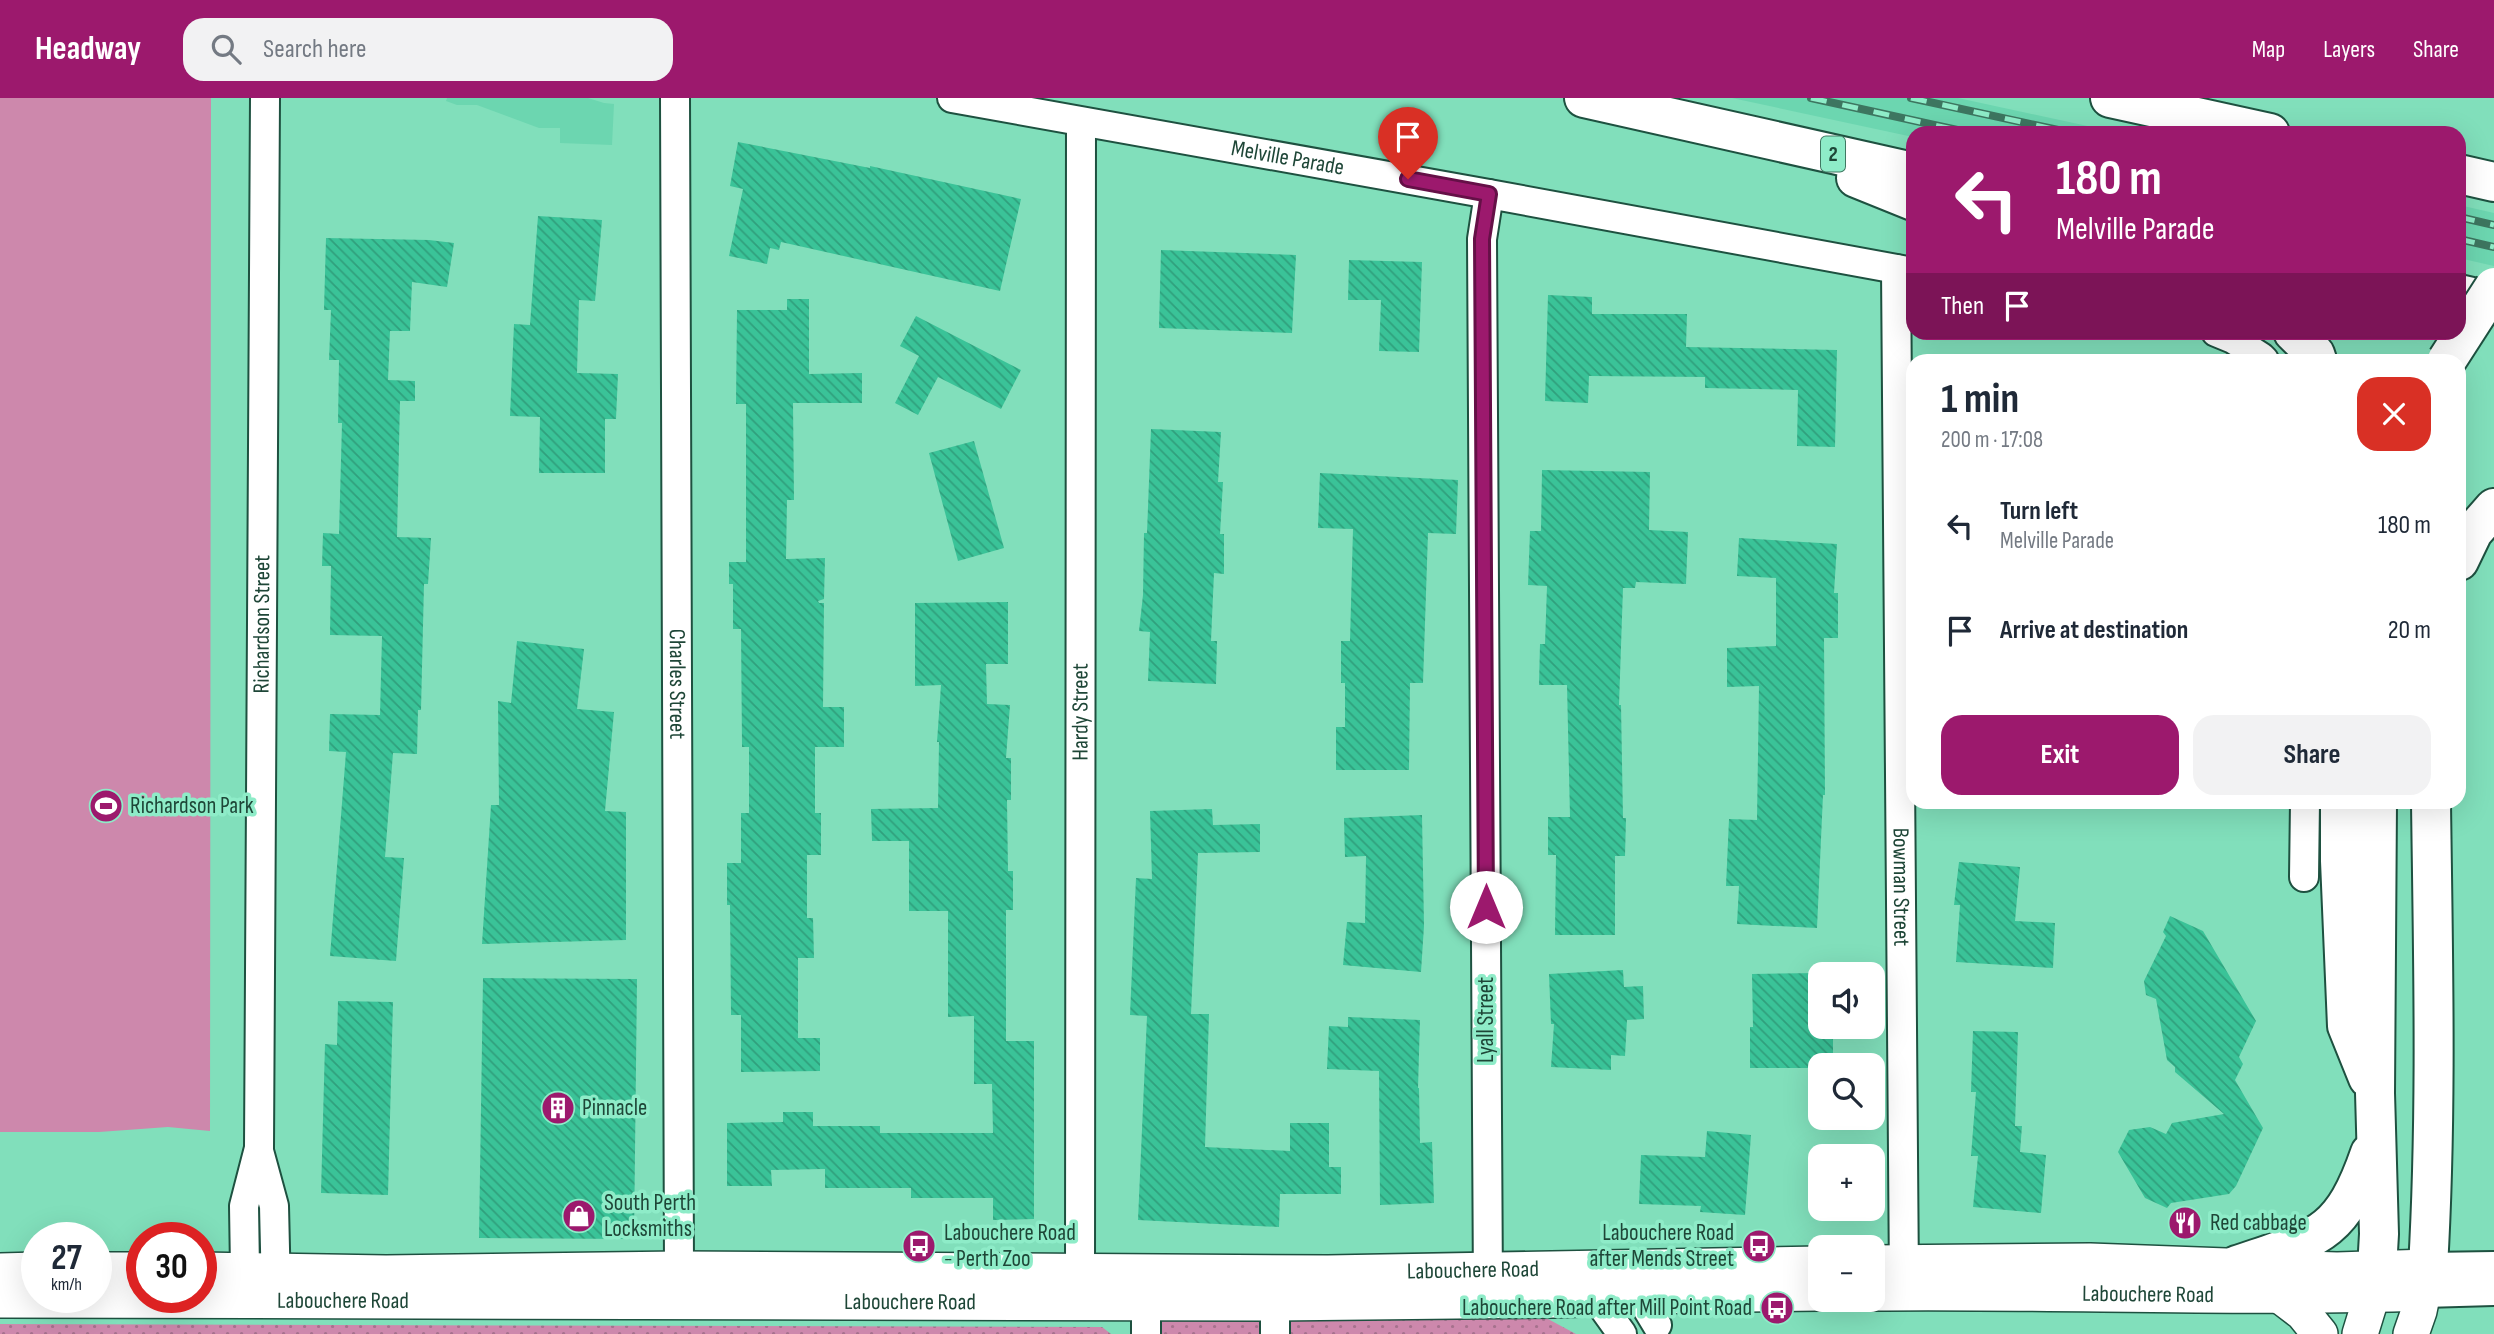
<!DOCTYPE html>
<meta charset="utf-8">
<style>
:root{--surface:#fff;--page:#f2f2f3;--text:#1f2937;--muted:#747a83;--accent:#9c196d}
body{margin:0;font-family:"Sofia Sans Condensed",sans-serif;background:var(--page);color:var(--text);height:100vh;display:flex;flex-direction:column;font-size:26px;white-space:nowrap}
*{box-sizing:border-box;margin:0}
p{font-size:23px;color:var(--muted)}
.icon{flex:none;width:38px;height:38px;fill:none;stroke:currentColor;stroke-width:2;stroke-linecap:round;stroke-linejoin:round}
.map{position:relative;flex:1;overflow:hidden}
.side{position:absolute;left:1906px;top:256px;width:560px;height:455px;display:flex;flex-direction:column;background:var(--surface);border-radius:21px;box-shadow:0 7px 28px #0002}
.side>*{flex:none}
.top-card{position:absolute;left:1906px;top:28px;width:560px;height:214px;border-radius:21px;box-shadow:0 7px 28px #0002;background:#9c196d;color:#fff;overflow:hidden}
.tools{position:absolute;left:1808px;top:864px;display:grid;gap:14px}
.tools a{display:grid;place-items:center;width:77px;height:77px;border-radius:14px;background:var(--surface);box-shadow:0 7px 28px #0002;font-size:35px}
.speed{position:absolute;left:21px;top:1124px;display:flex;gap:14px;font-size:35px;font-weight:700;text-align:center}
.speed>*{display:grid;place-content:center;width:91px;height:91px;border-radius:50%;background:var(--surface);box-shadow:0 7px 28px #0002;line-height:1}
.speed small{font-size:18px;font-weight:400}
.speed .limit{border:10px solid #d22;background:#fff;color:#111}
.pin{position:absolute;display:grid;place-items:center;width:60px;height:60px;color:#fff;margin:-72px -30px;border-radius:50% 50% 50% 0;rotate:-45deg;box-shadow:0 0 7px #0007}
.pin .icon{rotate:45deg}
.me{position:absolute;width:77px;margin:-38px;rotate:0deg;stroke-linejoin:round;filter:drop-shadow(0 0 5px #0008)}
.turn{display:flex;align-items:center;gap:24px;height:147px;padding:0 35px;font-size:32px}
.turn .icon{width:91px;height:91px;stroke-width:2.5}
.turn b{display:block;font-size:49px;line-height:60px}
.then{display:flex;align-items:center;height:66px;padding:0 35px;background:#0003;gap:14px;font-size:26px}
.round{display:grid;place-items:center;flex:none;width:74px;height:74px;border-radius:21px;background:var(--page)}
.head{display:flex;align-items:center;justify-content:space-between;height:119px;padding:0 35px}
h1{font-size:42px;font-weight:700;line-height:52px}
.action{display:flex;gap:14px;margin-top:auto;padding:14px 35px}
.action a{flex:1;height:80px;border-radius:21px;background:var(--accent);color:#fff;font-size:28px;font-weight:700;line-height:80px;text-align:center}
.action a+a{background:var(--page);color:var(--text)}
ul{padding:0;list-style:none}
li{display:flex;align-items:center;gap:21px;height:105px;padding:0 35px}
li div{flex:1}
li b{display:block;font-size:26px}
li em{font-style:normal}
header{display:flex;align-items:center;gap:42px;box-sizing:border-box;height:98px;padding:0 35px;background:var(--accent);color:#fff}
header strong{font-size:33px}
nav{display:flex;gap:38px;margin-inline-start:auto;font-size:24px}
.search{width:490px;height:63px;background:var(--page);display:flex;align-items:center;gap:18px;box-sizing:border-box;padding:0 24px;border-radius:21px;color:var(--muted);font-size:26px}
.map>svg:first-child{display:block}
.built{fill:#6cd6b0}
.grass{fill:#cd88ac}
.park{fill:url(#park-dots)}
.building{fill:url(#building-back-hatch)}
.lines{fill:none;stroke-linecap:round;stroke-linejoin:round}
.minor-casing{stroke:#1e5140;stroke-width:32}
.major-casing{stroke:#1e5140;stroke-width:38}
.highway-casing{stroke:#1e5140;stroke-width:42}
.minor{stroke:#fff;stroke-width:28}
.major{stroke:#fff;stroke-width:35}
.highway{stroke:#fff;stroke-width:38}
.rail-casing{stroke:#3d7660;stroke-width:8}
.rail{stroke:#8eecc8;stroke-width:5;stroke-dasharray:16;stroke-linecap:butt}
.highway-bridge-casing{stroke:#1e5140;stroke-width:42;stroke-linecap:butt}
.highway-bridge{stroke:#fff;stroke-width:38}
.route-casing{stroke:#651047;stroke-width:18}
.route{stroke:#9c196d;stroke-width:12}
.labels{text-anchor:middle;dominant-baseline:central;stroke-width:7;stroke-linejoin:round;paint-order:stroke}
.shield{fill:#8eecc8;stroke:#407862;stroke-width:2}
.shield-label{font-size:21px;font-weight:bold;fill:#1e4637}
.street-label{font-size:23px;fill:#1e4637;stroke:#8eecc8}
.poi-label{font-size:23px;fill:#1e4637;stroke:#8eecc8;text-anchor:start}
</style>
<header>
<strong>Headway</strong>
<div class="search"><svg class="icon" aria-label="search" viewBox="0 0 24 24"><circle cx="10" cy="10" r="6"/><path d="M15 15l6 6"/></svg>Search here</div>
<nav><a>Map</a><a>Layers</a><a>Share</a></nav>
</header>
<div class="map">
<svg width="2494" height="1236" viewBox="0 0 2494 1236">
<defs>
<pattern id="park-dots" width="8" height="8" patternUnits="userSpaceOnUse" patternTransform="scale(1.75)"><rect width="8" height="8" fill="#cd88ac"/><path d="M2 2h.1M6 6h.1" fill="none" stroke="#a6718d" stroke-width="1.8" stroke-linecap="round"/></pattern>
<pattern id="building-back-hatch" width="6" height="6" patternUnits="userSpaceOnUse" patternTransform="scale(1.75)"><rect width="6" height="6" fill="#3ac398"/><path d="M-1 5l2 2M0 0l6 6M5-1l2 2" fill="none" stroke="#30a07d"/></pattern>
</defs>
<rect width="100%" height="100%" fill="#81dfbb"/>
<g class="built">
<polygon points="447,0 588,0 604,5 614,6 612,47 560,45 560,30 539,30 477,7 457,7 446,3"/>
<polygon points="1732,0 1958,0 2120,35 1913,35 1913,39"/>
<polygon points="2459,107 2494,115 2494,168 2459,160"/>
</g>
<polygon class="grass" points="0,0 211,0 210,1033 168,1029 99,1034 0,1034"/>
<g class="park">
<polygon points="1548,1221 1576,1236 1147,1236 1162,1222"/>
<polygon points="0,1226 1102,1229 1111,1236 0,1236"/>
</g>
<g class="building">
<polygon points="738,44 870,70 870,68 1021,101 1000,193 781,144 779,152 770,150 767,166 729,158 743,91 730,88"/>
<polygon points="538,118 602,122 595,203 579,202 577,275 618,276 616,321 605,321 605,375 539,375 540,319 510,318 514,226 530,227"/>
<polygon points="326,140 429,142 454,145 447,189 412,184 410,233 390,233 388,282 415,283 415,303 400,303 397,439 431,440 428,486 424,486 421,612 418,612 417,656 393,655 385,759 404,760 396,863 330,858 346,654 329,653 330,616 380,617 382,538 330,537 331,468 322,468 323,435 339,436 342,325 338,325 339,262 329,262 331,212 324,212"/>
<polygon points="1161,152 1296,157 1292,235 1159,230"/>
<polygon points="1349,162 1422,164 1419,254 1379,253 1381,202 1348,202"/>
<polygon points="1548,197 1592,199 1592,216 1687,216 1686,249 1837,252 1835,349 1797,348 1798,292 1705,290 1705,279 1589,278 1588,305 1545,303"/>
<polygon points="787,201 809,201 809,276 862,275 862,305 793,305 794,402 787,402 786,461 825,460 824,501 818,503 819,505 824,505 823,609 844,609 844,649 815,649 815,715 821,715 821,757 807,757 807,820 813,820 814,860 798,860 798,940 820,940 820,973 741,974 741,917 731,917 730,807 727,807 727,765 741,765 741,715 749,715 749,649 742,649 741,531 733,531 733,486 729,486 729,464 746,464 746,306 736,306 737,212 787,212"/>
<polygon points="916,218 1021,272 1001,311 938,279 918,317 895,305 919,258 900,248"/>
<polygon points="1151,331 1221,334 1218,384 1223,384 1220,436 1224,436 1224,476 1214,475 1211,543 1217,543 1216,586 1148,583 1150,534 1139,533 1143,497 1144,435 1147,435"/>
<polygon points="974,343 1004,450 958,463 929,355"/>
<polygon points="1542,372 1650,374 1649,432 1688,434 1686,486 1636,484 1635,490 1623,490 1619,607 1621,607 1623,720 1626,720 1625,758 1615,758 1615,837 1555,837 1556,757 1548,757 1548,719 1570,719 1567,587 1539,587 1540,546 1545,546 1547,488 1528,487 1530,433 1541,433"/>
<polygon points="1320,375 1458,382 1456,436 1428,435 1423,585 1410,585 1409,672 1336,672 1336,629 1345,629 1345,585 1341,585 1341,543 1350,543 1353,431 1318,430"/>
<polygon points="1739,440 1837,446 1834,495 1838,495 1838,540 1824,540 1825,697 1823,697 1817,830 1737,826 1739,788 1726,788 1729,721 1757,722 1759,588 1727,589 1727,550 1776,548 1776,480 1737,478"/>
<polygon points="1008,504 1008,566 986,566 987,606 1010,607 1006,660 1011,660 1011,702 1007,702 1008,773 1013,773 1013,812 1006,812 1006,943 1034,943 1034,1121 993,1122 993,1100 911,1100 911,1090 825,1090 825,1071 771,1072 772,1088 727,1088 727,1025 783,1024 783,1014 813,1014 813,1028 880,1028 880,1035 993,1035 992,986 974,986 974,918 948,919 948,813 909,813 909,743 872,743 871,711 938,710 939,644 937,644 941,587 915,588 915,505"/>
<polygon points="517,543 584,551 577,611 614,614 605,713 626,714 626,842 482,846 491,707 499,707 498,603 511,605"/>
<polygon points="1212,711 1213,727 1260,726 1260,754 1198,755 1191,916 1209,916 1205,1049 1290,1053 1290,1025 1329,1025 1329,1069 1341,1069 1341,1096 1280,1096 1279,1129 1138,1122 1147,918 1130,917 1136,780 1152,781 1150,713"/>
<polygon points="1422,717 1424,828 1421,874 1343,867 1347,824 1365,825 1366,758 1345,759 1344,720"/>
<polygon points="1959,764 2020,769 2015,823 2055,825 2053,870 1956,864 1960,807 1954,807"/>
<polygon points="2170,818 2203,833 2256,923 2239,959 2243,966 2235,982 2263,1030 2236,1088 2229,1096 2171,1105 2167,1110 2145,1100 2118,1054 2129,1032 2150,1029 2166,1036 2172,1025 2224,1016 2175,974 2175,969 2167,962 2156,901 2146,897 2144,883 2166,838 2163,834"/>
<polygon points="1623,872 1624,889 1643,888 1644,921 1627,922 1625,958 1611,957 1611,972 1551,969 1554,926 1551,926 1549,876"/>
<polygon points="1820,875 1820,929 1833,929 1833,968 1820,968 1820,970 1750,970 1750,929 1753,929 1752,876"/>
<polygon points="483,880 637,881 634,1141 479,1140"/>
<polygon points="338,903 393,904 388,1097 321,1095 325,946 337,947"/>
<polygon points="1348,919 1420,922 1418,990 1419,990 1420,1045 1432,1044 1434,1105 1380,1107 1379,973 1327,971 1329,928 1348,929"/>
<polygon points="1973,933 2018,934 2015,1028 2022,1028 2020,1054 2046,1057 2041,1115 1973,1109 1978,1058 1971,1058 1976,994 1971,994"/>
<polygon points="1707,1033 1751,1037 1745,1117 1700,1114 1701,1108 1639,1106 1641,1057 1705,1059"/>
</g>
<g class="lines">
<defs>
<g id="minor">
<path id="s1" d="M675,0l4,1171"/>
<path id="s2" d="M952,0l537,96 424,78"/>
<path id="s3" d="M1896,171l8,1012"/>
<polyline points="2216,234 2233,241 2261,259 2264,262"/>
<polyline points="2304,779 2305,704"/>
<polyline points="259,1053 274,1108 276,1193"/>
<polyline points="2428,1169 2494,1168"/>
<polyline points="1631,1184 1657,1227"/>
<polyline points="1592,1185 1597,1201 1622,1236"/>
<path id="s4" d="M248,1192l-3,-21 -1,-63 15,-58 6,-1050"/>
<path id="s5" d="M1080,1192l1,-1168"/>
<polyline points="1488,1194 1482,141 1489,96"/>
<polyline points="2424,1195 2494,1193"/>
<polyline points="1146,1236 1146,1206"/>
<polyline points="1275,1236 1275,1205"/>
</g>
<g id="major">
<polyline points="1872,1165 2090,1163 2337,1172 2428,1169 2419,1213 2411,1236"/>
<polyline points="96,1172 142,1172"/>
<path id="s6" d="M201,1172l185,3 293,-4 649,4 492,-9"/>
<polyline points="0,1173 37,1172"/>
<path id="s7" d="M1872,1195c184,-2 368,6 552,0"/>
<polyline points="2282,1199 2303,1215 2320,1236"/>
<path id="s8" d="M0,1202l1275,3 279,-3 131,-5 135,-2"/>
<polyline points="2360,1236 2372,1197 2376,1174"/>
</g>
<g id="highway">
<polyline points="1584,0 1913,74"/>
<polyline points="2110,0 2270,35"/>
<polyline points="2459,76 2494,84"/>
<polyline points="1856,80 1913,103"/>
<polyline points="2459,196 2494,204"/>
<polyline points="2293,234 2315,256 2317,262"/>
<polyline points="2459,463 2473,434 2494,410"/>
<polyline points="2340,704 2340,763 2347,928 2368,980"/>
<path d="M2237,1167c80,-27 104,-28 133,-112"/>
<path d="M2428,1169c9,-155 5,-311 3,-465"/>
<polyline points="2377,1171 2379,1136 2375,995 2377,704"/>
</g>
</defs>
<use href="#minor" class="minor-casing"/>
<use href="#major" class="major-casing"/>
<use href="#highway" class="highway-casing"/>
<use href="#minor" class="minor"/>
<use href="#major" class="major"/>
<use href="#highway" class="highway"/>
<defs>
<g id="rail">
<polyline points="1811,0 1971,35"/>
<polyline points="1911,0 2072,35"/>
<polyline points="2459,119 2494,127"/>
<polyline points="2459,141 2494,149"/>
</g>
</defs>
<use href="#rail" class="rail-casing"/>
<use href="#rail" class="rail"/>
<defs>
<polyline id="highway-bridge" points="2447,262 2494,189"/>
</defs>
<use href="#highway-bridge" class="highway-bridge-casing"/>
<use href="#highway-bridge" class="highway-bridge"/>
</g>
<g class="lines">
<defs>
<polyline id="route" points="1408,81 1489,96 1482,141 1486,809"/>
</defs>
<use href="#route" class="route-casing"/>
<use href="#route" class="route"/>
</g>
<defs>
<symbol id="stadium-disc" viewBox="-11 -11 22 22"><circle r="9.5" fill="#9c196d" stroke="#8eecc8"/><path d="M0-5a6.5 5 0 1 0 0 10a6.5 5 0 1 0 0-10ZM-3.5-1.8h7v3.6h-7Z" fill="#fff"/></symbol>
<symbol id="building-disc" viewBox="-11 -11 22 22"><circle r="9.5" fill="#9c196d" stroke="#8eecc8"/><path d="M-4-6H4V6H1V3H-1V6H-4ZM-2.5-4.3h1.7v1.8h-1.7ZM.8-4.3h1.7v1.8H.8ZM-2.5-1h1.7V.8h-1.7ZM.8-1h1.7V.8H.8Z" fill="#fff"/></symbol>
<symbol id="shop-disc" viewBox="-11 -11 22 22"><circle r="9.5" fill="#9c196d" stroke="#8eecc8"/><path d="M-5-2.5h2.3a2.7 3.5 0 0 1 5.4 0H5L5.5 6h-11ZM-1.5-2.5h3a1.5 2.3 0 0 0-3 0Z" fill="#fff"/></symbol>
<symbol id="restaurant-disc" viewBox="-11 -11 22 22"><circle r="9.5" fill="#9c196d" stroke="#8eecc8"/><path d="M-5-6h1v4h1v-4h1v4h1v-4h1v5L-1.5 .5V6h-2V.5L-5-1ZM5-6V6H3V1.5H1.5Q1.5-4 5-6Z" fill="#fff"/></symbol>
<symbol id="bus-disc" viewBox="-11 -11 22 22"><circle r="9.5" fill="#9c196d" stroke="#8eecc8"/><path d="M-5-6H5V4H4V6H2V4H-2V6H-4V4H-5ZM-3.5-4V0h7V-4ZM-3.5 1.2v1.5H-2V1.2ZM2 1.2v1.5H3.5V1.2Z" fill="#fff"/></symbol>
</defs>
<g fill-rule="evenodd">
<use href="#stadium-disc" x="87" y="689" width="38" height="38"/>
<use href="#building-disc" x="539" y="991" width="38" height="38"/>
<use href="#shop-disc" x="560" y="1099" width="38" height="38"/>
<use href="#restaurant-disc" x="2166" y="1106" width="38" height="38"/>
<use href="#bus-disc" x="900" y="1129" width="38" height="38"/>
<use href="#bus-disc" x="1740" y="1129" width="38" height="38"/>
<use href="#bus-disc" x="1758" y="1191" width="38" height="38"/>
</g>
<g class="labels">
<rect class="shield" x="1821" y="38.5" width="24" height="35" rx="5"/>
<g class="shield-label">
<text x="1833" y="56">2</text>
</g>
<g class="street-label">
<text stroke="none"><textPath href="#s2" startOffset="341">Melville Parade</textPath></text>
<text stroke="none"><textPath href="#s4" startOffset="668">Richardson Street</textPath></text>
<text stroke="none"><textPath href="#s1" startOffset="586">Charles Street</textPath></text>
<text stroke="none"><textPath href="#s5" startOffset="578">Hardy Street</textPath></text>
<text stroke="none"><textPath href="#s3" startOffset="618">Bowman Street</textPath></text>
<text transform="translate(1486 922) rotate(-90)">Lyall Street</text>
<text stroke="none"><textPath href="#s6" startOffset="1272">Labouchere Road</textPath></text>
<text stroke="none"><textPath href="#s7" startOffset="276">Labouchere Road</textPath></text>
<text stroke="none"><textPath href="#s8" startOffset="343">Labouchere Road</textPath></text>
<text stroke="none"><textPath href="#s8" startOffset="910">Labouchere Road</textPath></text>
</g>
<g class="poi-label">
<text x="130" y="708">Richardson Park</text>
<text x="582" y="1010">Pinnacle</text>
<text x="604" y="1105">South Perth<tspan x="604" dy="26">Locksmiths</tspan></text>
<text x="2210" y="1125">Red cabbage</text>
<text x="944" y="1135">Labouchere Road<tspan x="944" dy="26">- Perth Zoo</tspan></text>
<text x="1734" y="1135" text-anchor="end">Labouchere Road<tspan x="1734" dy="26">after Mends Street</tspan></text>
<text x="1752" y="1210" text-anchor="end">Labouchere Road after Mill Point Road</text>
</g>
</g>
</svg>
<div class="tools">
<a><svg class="icon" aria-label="sound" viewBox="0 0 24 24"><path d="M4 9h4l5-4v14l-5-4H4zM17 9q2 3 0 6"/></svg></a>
<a><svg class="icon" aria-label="search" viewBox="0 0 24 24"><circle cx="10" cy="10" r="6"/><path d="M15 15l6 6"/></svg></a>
<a>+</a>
<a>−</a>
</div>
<div class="speed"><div>27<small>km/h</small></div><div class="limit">30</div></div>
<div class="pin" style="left:1408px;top:81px;background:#d93025"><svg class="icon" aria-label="arrive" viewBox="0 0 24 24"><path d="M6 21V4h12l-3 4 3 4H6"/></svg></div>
<svg class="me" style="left:1486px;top:809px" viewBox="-20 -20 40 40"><circle r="19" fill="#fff"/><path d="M0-13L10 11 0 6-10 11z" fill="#9c196d"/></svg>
<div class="top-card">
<div class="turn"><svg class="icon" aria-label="left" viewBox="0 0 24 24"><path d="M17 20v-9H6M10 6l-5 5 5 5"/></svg><div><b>180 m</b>Melville Parade</div></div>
<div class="then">Then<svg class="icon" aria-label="arrive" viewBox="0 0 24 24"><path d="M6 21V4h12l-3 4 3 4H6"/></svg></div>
</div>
<section class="side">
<div class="head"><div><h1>1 min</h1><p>200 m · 17:08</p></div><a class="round" style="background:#d93025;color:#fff"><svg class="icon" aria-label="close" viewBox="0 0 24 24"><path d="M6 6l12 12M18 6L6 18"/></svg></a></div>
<ul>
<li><svg class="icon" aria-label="left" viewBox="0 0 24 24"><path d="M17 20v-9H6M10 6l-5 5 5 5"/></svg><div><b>Turn left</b><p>Melville Parade</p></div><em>180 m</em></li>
<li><svg class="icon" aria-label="arrive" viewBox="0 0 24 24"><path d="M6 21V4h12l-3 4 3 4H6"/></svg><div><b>Arrive at destination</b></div><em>20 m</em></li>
</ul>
<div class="action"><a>Exit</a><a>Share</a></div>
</section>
</div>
